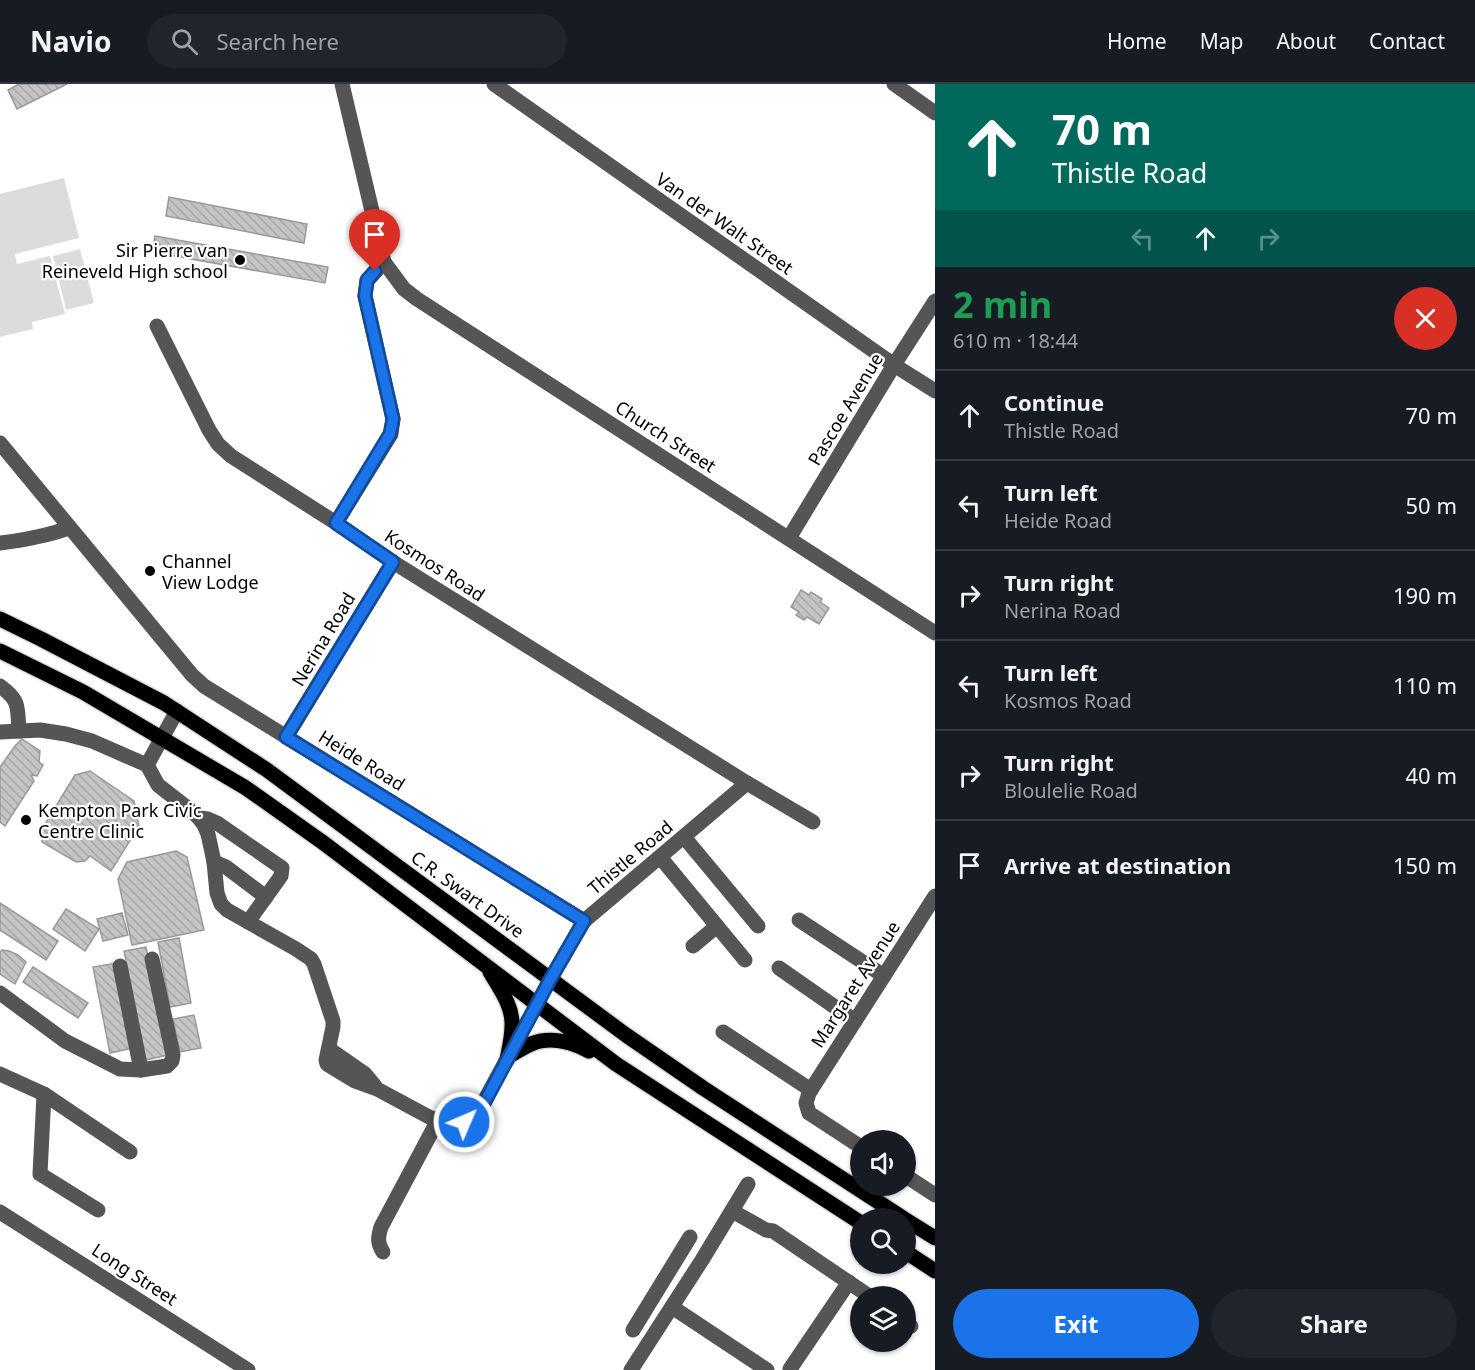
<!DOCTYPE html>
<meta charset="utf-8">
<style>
:root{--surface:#171b24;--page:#20242c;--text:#f1f3f6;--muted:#9ea1a6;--line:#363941;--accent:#1a73e8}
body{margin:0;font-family:"Noto Sans",sans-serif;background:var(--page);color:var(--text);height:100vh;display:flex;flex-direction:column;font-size:22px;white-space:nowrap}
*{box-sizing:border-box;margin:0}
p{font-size:20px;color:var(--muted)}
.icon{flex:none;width:33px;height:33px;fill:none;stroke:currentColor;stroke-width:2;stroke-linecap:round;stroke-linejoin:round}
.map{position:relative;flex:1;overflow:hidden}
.details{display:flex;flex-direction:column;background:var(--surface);width:540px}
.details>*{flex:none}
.banner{background:#00695c;color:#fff;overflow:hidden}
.tools{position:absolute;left:850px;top:1046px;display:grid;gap:12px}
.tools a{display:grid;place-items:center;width:66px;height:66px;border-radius:50%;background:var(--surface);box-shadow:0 2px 4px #0004;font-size:30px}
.pin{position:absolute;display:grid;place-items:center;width:51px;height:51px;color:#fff;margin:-62px -26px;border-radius:50% 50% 50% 0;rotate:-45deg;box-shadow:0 0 6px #0007}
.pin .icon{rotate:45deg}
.me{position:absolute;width:66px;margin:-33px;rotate:45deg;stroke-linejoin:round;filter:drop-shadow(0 0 4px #0008)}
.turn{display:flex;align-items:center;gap:21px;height:126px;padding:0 18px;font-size:27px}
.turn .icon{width:78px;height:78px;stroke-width:2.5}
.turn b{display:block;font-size:42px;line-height:51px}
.lanes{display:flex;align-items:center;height:57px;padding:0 18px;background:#0003;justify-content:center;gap:30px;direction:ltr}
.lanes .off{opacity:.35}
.round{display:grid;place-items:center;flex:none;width:63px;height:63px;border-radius:32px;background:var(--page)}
.headline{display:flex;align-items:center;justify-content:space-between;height:102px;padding:0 18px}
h1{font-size:36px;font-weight:700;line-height:45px;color:#1e9e55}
.primary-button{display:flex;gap:12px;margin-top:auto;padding:12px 18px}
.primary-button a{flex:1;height:69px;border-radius:36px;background:var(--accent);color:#fff;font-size:24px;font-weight:700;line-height:69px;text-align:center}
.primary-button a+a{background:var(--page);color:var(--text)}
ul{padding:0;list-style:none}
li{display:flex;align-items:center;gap:18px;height:90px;padding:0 18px;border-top:2px solid var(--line)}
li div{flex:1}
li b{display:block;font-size:22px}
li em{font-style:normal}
header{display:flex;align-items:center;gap:36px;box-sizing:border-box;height:84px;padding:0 30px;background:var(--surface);border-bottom:2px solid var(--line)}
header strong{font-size:28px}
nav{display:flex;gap:33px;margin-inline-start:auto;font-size:21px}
.search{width:420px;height:54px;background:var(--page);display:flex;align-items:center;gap:15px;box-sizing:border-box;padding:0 21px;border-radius:33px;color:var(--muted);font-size:22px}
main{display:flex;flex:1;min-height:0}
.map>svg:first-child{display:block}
.grass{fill:#dcdcdc}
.building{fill:url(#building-back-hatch);stroke:#999;stroke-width:1.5}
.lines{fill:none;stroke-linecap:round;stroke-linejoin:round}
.major-casing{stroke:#dbdbdb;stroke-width:18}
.minor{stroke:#555;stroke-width:15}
.major{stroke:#000;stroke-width:15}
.route-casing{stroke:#114b97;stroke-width:15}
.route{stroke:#1a73e8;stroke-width:10}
.poi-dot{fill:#000;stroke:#fff;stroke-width:2}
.labels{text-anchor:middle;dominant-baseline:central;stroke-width:4.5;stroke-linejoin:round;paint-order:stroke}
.street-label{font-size:18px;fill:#000;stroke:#fff}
.poi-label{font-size:18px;fill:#000;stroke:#fff;text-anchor:start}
</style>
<header>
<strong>Navio</strong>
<div class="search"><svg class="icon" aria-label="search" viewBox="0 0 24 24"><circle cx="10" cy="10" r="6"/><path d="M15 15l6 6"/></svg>Search here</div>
<nav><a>Home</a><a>Map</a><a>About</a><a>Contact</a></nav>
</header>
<main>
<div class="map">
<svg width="935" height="1286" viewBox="0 0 935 1286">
<defs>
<pattern id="building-back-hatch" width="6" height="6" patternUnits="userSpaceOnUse" patternTransform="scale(1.5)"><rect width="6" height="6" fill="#c4c4c4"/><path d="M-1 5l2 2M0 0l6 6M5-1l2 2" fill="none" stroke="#a7a7a7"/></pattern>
</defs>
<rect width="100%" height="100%" fill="#fff"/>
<g class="grass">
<polygon points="64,94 79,154 15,170 17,180 50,172 65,230 32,238 33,245 0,253 0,110"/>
<polygon points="80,165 94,219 66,226 53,172"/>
</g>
<g class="building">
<polygon points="19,0 67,0 17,25 8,6"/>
<polygon points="169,113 307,140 304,159 166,132"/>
<polygon points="155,152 328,183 325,199 152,168"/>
<polygon points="801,506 809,511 811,508 822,515 820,518 829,524 819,540 807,533 804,536 796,531 799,528 791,523"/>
<polygon points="22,655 40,667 39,678 43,681 37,692 31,691 34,697 5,742 0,738 0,683 15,662"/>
<polygon points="90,687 134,717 139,742 111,787 90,772 85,777 76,778 42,758 42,745 75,691"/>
<polygon points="176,767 187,773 204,846 132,861 118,795 127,778"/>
<polygon points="0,819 58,857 46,876 0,846"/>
<polygon points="66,825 99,845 85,867 53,845"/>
<polygon points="122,829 128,851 103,857 97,835"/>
<polygon points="179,854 191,919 170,923 158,858"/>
<polygon points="146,863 168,971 146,976 124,867"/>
<polygon points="2,866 9,867 18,871 26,878 15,900 0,890 0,868"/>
<polygon points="116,879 133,964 110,969 93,883"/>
<polygon points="33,883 88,919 78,934 23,898"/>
<polygon points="194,931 201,964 180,968 173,935"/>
</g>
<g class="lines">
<defs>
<g id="major">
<polyline points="0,535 41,555 164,619 267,686 626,951 703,1004 903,1134"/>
<polyline points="0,567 83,608 246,704 321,757 616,980 861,1139"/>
<path d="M490,888c10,17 23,34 22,54 0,11 -3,23 -5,34"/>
<path d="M509,972c7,-4 15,-9 22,-12 19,-8 41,-2 58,7"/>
<polyline points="906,1136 935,1154"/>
<polyline points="906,1168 935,1187"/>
</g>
</defs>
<use href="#major" class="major-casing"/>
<g class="minor">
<polyline points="342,0 384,178 404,205 417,215 935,549"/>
<polyline points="494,0 894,281 935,307"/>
<polyline points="894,0 935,29"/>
<polyline points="157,242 209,346 218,360 231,372 336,439 393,478 747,699 813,738"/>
<polyline points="0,359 192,591 204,602 584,837"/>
<polyline points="336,439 391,350 393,335 365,212 367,197 384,178"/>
<polyline points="789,454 894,281 935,217"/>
<path d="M0,459c24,-3 47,-7 69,-15"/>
<path d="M0,602c21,15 17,22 19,45"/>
<polyline points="0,648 40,646 66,650 92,657 147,681 158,701 190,726 199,734 204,741 208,750 214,778 217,809 221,820 227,826 296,865 311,875 314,880 333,937 333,943 326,976 327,980 355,997 377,1005 431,1034 460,1039 481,1023 551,894 584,837 747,699"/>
<polyline points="286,653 393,478"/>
<polyline points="147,681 177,627"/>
<polyline points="199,734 208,735 217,739 282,784 281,792 248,838"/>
<polyline points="684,753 758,842"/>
<polyline points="660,773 745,876"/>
<polyline points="214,778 226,783 266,813"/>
<polyline points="799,836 884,892"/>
<polyline points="693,862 717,842"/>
<polyline points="120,882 141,986"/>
<polyline points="779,884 855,937"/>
<polyline points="0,909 65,957 120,985 141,986 167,982 172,977 173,971 152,875"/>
<polyline points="723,948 811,1006"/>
<polyline points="329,965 365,990 375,1002"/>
<polyline points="0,990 44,1010 130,1068"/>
<polyline points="44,1010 40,1090 98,1126"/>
<polyline points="861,1063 809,1029 806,1019 809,1009 935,812"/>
<polyline points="906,1092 935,1111"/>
<polyline points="732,1127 766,1146 773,1147 869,1212"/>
<polyline points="0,1128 248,1286"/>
<path d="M383,1168c-6,-9 -5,-15 -2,-25l57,-107"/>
<polyline points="672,1223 767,1286"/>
<polyline points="906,1238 911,1242"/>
<polyline points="633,1246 690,1153"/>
<polyline points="790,1285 849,1198"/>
<polyline points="631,1286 702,1176 748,1100"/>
</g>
<use href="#major" class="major"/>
</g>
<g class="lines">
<defs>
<polyline id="route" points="375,187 367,196 365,212 393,335 390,350 336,439 393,478 286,653 584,837 551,894 482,1023 464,1038"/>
</defs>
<use href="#route" class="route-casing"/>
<use href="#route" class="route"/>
</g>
<g class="poi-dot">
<circle cx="240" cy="176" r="6"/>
<circle cx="150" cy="487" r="6"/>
<circle cx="26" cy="736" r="6"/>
</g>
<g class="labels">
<g class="street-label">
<text transform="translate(725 139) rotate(35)">Van der Walt Street</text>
<text transform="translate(845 325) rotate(-59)">Pascoe Avenue</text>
<text transform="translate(666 352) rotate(33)">Church Street</text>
<text transform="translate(435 481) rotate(33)">Kosmos Road</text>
<text transform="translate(323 555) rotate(-59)">Nerina Road</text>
<text transform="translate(362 676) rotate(32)">Heide Road</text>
<text transform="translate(630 773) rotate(-40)">Thistle Road</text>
<text transform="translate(468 810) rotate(36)">C.R. Swart Drive</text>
<text transform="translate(855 900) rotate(-57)">Margaret Avenue</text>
<text transform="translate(135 1190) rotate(33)">Long Street</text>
</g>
<g class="poi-label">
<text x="228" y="166" text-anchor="end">Sir Pierre van<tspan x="228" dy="21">Reineveld High school</tspan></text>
<text x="162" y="477">Channel<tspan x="162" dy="21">View Lodge</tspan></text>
<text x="38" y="726">Kempton Park Civic<tspan x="38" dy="21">Centre Clinic</tspan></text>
</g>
</g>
</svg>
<div class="tools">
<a><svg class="icon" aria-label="sound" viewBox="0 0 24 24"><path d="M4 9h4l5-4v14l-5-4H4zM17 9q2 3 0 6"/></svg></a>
<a><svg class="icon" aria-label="search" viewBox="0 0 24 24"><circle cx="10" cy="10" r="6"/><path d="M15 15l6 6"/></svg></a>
<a><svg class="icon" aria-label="layers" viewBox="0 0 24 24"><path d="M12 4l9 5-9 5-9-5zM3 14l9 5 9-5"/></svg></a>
</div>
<div class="pin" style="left:375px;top:187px;background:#d93025"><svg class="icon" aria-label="arrive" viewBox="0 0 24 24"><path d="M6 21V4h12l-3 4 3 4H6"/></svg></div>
<svg class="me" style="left:464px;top:1038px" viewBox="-20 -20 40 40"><circle r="17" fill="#1a73e8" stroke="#fff" stroke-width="3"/><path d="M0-11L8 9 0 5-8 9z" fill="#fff"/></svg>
</div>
<section class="details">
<div class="banner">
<div class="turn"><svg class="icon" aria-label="ahead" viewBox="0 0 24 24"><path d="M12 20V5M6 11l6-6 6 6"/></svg><div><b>70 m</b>Thistle Road</div></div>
<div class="lanes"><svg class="icon off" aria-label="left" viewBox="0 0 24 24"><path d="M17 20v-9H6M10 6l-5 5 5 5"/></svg><svg class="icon" aria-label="ahead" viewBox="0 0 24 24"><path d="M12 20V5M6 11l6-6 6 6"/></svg><svg class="icon off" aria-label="right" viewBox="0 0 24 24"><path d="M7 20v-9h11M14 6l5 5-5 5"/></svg></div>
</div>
<div class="headline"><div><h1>2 min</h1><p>610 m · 18:44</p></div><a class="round" style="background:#d93025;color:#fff"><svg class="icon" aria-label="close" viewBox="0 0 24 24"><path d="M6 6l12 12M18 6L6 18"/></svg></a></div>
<ul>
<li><svg class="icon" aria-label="ahead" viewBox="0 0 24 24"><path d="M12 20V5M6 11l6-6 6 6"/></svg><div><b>Continue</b><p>Thistle Road</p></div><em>70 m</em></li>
<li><svg class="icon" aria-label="left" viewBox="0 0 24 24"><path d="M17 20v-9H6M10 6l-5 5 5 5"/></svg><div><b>Turn left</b><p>Heide Road</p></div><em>50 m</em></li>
<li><svg class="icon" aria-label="right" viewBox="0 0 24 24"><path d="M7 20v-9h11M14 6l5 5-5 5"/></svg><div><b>Turn right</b><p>Nerina Road</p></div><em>190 m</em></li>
<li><svg class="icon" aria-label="left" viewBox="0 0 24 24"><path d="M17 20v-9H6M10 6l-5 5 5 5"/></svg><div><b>Turn left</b><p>Kosmos Road</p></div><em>110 m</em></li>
<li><svg class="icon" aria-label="right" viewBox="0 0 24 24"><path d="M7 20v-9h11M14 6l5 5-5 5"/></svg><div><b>Turn right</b><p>Bloulelie Road</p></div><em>40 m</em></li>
<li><svg class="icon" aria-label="arrive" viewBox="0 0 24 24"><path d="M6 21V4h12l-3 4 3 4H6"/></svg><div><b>Arrive at destination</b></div><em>150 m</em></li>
</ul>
<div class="primary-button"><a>Exit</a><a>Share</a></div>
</section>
</main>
